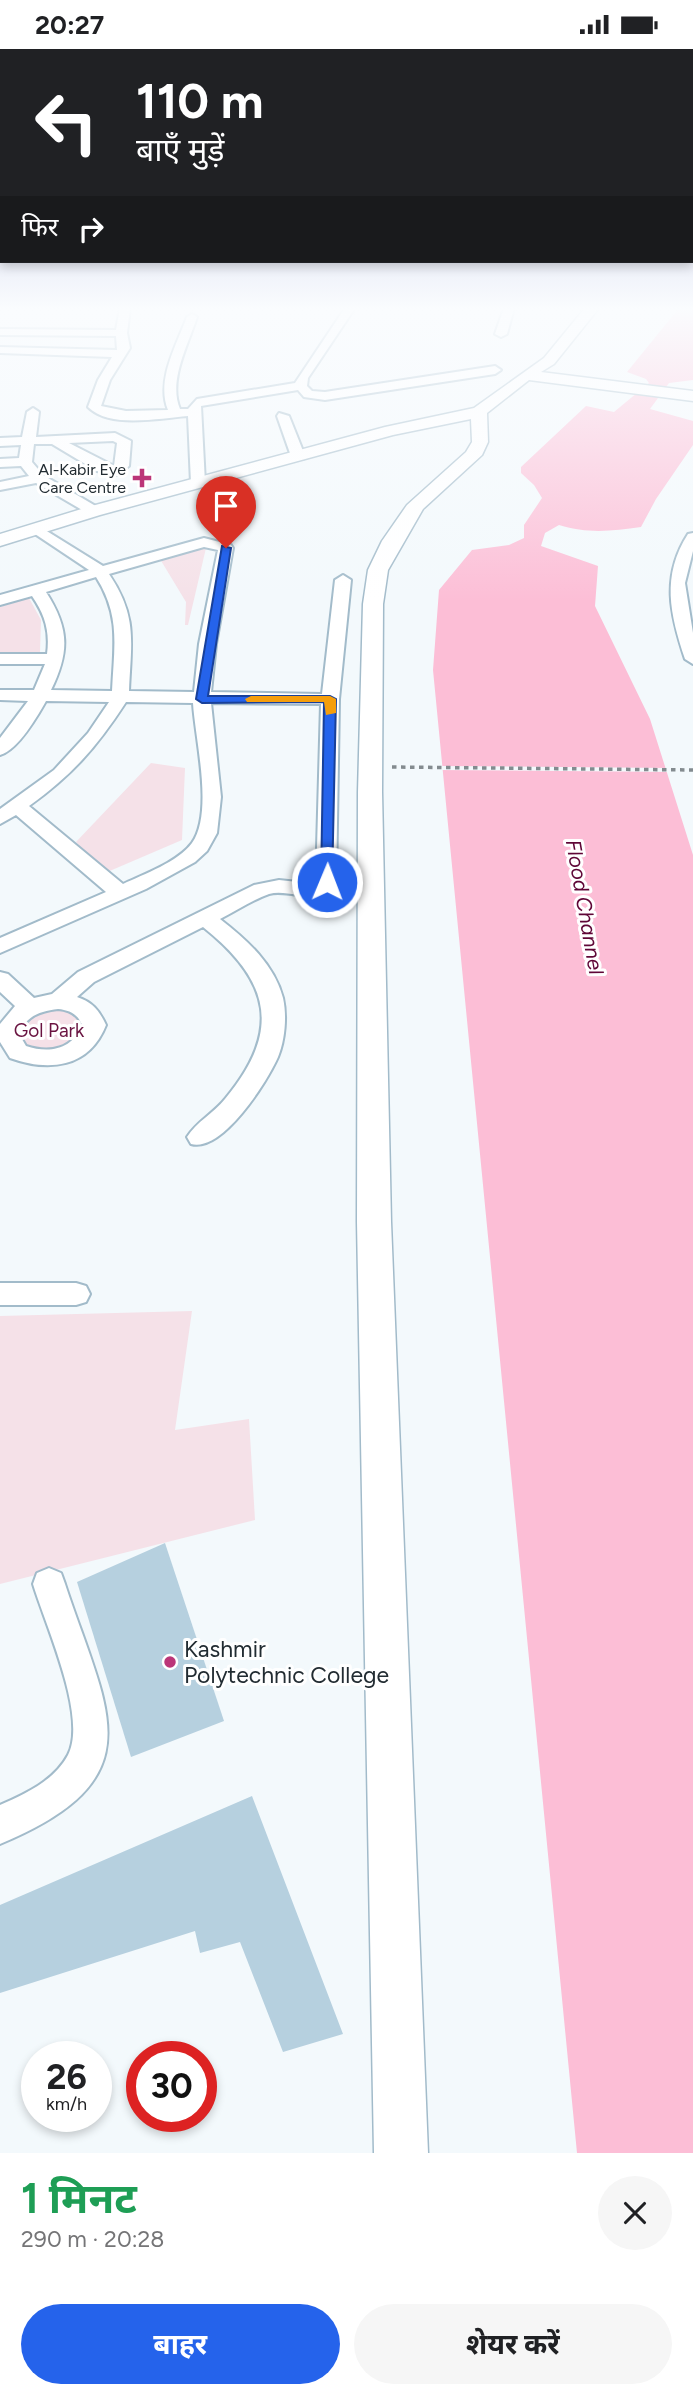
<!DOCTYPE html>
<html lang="hi">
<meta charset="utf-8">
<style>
:root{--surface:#fff;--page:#f6f6f6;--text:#202124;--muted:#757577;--accent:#2563eb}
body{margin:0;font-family:Figtree,"Noto Sans Devanagari",sans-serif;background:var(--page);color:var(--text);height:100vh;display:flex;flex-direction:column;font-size:26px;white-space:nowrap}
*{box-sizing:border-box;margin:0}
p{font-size:23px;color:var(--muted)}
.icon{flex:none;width:38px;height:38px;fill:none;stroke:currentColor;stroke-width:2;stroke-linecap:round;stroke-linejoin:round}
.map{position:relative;height:2104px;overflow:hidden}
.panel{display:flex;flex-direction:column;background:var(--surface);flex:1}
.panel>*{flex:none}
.top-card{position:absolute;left:0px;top:0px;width:693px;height:214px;box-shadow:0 4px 10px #0003;background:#202124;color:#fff;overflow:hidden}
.speed{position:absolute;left:21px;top:1992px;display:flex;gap:14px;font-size:35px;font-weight:700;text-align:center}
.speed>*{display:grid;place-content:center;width:91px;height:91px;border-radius:50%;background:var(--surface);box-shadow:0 4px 10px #0003;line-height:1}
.speed small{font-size:18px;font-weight:400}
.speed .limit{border:10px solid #d22;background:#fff;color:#111}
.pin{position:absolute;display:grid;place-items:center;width:60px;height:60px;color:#fff;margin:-72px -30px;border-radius:50% 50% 50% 0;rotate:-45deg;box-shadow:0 0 7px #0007}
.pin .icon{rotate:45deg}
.me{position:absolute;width:77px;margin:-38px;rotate:1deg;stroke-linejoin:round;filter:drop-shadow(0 0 5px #0008)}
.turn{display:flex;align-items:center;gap:24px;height:147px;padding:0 21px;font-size:32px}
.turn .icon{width:91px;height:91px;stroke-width:2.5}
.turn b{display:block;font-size:49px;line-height:60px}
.then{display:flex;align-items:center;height:66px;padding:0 21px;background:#0003;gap:14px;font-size:26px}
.round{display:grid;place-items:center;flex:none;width:74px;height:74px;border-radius:37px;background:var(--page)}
.summary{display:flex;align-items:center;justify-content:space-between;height:119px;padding:0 21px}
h1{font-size:42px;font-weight:700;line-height:52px;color:#1e9e55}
.primary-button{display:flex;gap:14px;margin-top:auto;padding:14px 21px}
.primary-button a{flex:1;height:80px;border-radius:42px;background:var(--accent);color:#fff;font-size:28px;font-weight:700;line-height:80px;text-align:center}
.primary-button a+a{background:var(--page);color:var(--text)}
.status{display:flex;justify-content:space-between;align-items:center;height:49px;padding:0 35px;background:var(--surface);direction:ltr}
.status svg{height:19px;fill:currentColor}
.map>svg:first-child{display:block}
.green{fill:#f5e1e8}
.water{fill:#fcbed6}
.pier{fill:#f3f9fc}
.building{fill:#b6d0df}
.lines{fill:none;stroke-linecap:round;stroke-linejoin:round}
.minor-casing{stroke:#a2bbca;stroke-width:4}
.major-casing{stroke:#a2bbca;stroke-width:3}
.path{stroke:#838b8f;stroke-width:3.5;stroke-dasharray:4.5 4.5;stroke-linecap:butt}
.minor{fill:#fff;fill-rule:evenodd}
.major{fill:#fff;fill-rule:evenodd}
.route{fill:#2563eb;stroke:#184099;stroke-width:2}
.slow{fill:#f59e0b}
.poi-dot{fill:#bb3578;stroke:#fff;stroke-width:2.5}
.labels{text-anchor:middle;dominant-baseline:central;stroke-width:6;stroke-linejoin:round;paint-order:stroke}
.far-poi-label{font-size:16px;fill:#222c32;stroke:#fff;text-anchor:end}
.park-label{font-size:19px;fill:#691340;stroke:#fff}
.water-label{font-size:21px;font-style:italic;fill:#5f0637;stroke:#fff}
.near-poi-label{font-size:23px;fill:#222c32;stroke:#fff;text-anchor:start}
</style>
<div class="status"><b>20:27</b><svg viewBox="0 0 49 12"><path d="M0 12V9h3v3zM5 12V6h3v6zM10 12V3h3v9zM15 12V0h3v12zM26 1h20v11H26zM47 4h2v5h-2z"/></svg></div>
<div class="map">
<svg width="693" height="2104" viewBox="0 0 693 2104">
<rect width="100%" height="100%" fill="#f3f9fc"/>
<g class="green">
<polygon points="200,498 206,499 188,576 185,576 186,553 160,510"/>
<polygon points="29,549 41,571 40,603 0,604 0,558"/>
<polygon points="151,714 185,719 182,791 105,824 76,793"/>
<polygon points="38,959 73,960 86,980 67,1000 24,1001 13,980"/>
<polygon points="192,1262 175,1381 249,1370 255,1471 0,1535 0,1267"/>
</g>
<path class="water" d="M679,259h14v72l-24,3 -19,26 43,12v24l-37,54 -15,28c-29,4 -53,7 -82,-2l-14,8 -4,13 57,20 -3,40 55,113 43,136v1298h-116l-144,-1483 6,-80 33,-40 37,-5 15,-7v-13l18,-27 -8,-13 -13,-12v-6l65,-61 28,6 35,-29 -3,-4 -19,-7z"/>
<polygon class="pier" points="439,717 669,719 671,723 439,721"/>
<g class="building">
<polygon points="165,1494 224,1672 131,1708 77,1533"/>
<polygon points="252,1747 343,1985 283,2003 240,1893 200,1904 195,1882 0,1944 0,1856"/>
</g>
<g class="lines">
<defs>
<g id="minor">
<path d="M120,259h10l-3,25 3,15 -20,32 -9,26 25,5 42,-1c-12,-29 8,-64 19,-93l5,-3 5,3c-9,28 -29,64 -17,92h8l9,-10 98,-16 50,-75h10l-47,70 -1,8 5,5 13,1 170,-26 6,4 -6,4 -170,26 -21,-3 -6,-7 -97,16 4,77 -7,4 -7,-4 -3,-67c-28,2 -78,13 -100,-9l10,-27 14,-23 -112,-4v-6l117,3 -1,-14 -116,-1v-6l116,1z"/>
<polygon points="504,259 514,259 507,285 501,288 495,285"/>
<path d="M33,359l6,4 -3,25 79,-4 16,8 -2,25 -12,9 -20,-4 -45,-27h-18l-2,18 11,13 56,33v6h-10l-53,-31 -36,7v-8l29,-6 -8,-10 -21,1v-8l19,-1 2,-13 -21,1v-8l22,-1 5,-25zM113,392l4,2 -3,23 -45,-23z"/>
<polygon points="279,364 289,367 305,407 303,410 291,407 277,367"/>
<path d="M37,476l66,41 101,-28 27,7 2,3 -17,96 -5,48 111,2 13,-114 8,-5 8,5 -12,119 -3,187c-15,23 -44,2 -67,8 -17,6 -33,17 -49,25 27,21 54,45 63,79 4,18 2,42 -5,59 -11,25 -56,96 -87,87l-4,-7c9,-15 27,-24 38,-38 57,-68 46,-118 -22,-172l-109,55 -17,15c15,5 22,13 29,28 -17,43 -57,47 -96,33l-10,-16v-18l15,-18 -15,-14v-20l8,2 26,24 18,-4 26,-22 176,-87 25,-5 37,4 5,-180 -110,-1 10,94 -4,36 -10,18 -12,11 -49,27 -146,64v-15l106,-46 -90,-77 -16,9v-15l54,-39 34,-37 21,-31 -63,-1c-9,16 -28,49 -46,54v-17l28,-37 -28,-1v-10h34l11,-26h-45v-10h47c3,-23 -2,-39 -15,-58l-32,9v-10l89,-25 -57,-38v-6zM204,498l14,3 -19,94 -5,48 -65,-1c2,-49 9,-74 -20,-117zM96,528c25,39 18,70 16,114l-61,-1c19,-39 18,-62 -5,-98zM126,653l67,1c2,36 21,109 -1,140 -14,19 -48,31 -69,41l-94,-78c44,-32 67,-58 97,-104zM58,960c11,1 20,5 24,16 -9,24 -32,29 -56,21l-7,-12c7,-18 21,-23 39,-25z"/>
<path d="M693,484v18l-8,32 8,50v31l-8,-5c-15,-45 -24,-83 3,-125z"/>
<polygon points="0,1234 76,1234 86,1237 90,1245 86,1253 76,1256 0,1256"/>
<path d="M49,1519l12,5 4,11c42,128 93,194 -65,260v-39c25,-11 54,-24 68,-50 20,-38 -23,-131 -35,-171l4,-11z"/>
</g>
<polygon id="major" points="585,259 599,259 554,315 541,323 693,342 693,352 529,331 487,364 488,393 482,406 423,460 388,521 383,555 382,743 391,1173 428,2104 374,2104 357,1173 358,743 363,555 368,521 382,492 407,456 466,403 472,393 471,370 393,386 100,466 0,497 0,485 88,458 385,378 474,359 544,309"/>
</defs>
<use href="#minor" class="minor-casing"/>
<use href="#major" class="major-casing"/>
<polyline class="path" points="392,718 693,721"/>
<use href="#minor" class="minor"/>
<use href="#major" class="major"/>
</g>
<linearGradient id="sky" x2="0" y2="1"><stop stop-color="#b0b8e1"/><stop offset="0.47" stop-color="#fafcfe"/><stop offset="1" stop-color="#fafcfe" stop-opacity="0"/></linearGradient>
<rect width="693" height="553" fill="url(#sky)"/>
<polygon class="route" points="222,497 231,499 208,647 330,647 336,650 332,836 321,833 324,653 202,654 196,650"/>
<polygon class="slow" points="251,647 330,647 336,650 336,664 326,666 324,653 247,653 245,650"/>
<g class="poi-dot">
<path d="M138.5 418.5h7v7h7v7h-7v7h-7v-7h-7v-7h7z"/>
<circle cx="170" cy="1613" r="7"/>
</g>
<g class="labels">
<g class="far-poi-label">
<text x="126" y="420">Al-Kabir Eye<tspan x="126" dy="18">Care Centre</tspan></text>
</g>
<g class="park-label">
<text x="49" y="981">Gol Park</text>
</g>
<g class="water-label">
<text transform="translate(585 858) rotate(80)">Flood Channel</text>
</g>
<g class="near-poi-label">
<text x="184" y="1600">Kashmir<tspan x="184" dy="26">Polytechnic College</tspan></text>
</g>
</g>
</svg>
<div class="speed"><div>26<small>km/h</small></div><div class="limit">30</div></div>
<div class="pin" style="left:226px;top:499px;background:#d93025"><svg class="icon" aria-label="arrive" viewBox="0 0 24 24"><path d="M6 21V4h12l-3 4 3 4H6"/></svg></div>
<svg class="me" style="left:327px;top:833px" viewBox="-20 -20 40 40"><circle r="17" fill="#2563eb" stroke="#fff" stroke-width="3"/><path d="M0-11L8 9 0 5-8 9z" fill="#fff"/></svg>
<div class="top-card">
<div class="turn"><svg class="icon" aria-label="left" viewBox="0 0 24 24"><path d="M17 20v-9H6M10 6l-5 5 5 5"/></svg><div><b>110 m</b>बाएँ मुड़ें</div></div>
<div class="then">फिर<svg class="icon" aria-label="right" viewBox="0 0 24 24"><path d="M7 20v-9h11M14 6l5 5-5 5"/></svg></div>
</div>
</div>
<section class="panel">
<div class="summary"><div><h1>1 मिनट</h1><p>290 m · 20:28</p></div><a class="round"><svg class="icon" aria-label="close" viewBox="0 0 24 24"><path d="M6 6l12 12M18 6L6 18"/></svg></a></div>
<div class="primary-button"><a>बाहर</a><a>शेयर करें</a></div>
</section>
